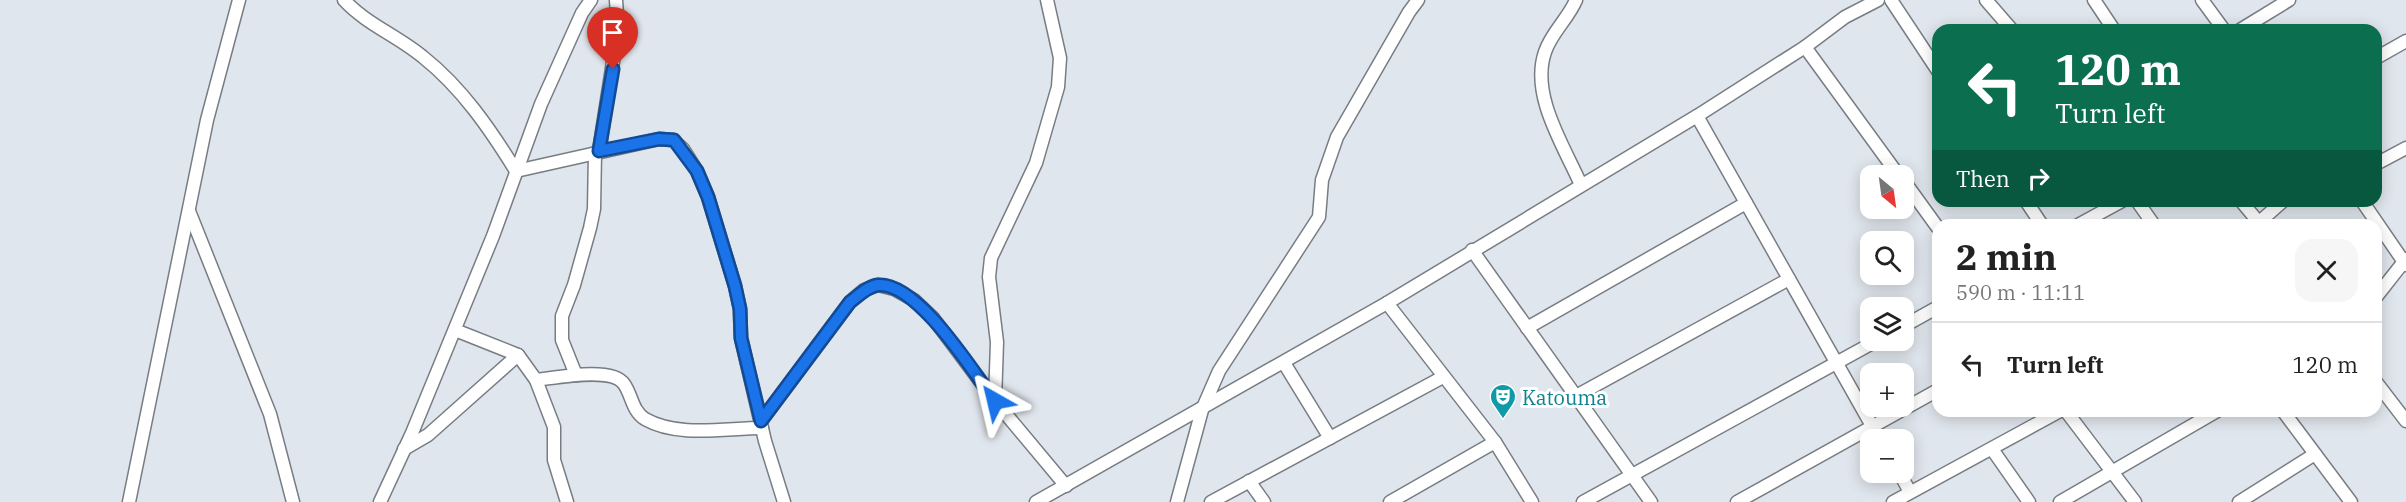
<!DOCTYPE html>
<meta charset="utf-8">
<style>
:root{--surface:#fff;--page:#f6f6f6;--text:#222;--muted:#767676;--line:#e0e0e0}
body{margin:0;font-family:"IBM Plex Serif",serif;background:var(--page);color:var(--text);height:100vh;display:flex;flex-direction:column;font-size:22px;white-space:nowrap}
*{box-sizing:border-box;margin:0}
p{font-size:20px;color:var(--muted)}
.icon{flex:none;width:33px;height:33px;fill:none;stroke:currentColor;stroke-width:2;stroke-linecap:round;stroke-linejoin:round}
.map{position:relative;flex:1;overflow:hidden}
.panel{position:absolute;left:1932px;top:219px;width:450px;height:198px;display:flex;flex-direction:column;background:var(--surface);border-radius:18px;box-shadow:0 3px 15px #0003}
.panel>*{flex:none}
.guide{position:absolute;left:1932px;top:24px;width:450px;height:183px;border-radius:18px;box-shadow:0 3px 15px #0003;background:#0b6e4f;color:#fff;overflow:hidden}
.needle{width:39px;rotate:151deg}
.buttons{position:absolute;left:1860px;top:165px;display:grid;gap:12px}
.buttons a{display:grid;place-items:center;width:54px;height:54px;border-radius:12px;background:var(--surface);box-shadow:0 3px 15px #0003;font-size:30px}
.pin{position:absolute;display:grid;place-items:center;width:51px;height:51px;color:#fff;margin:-62px -26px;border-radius:50% 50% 50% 0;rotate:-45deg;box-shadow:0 0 6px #0007}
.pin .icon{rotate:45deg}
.me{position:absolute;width:66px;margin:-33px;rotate:323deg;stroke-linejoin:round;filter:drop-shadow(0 0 4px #0008)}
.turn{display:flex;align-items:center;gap:21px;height:126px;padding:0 24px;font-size:27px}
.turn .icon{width:78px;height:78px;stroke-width:2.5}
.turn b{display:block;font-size:42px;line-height:51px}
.then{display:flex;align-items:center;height:57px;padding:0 24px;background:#0003;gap:12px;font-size:22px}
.round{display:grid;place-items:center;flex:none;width:63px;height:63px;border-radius:18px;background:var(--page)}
.overview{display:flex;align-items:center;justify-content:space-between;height:102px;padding:0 24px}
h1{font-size:36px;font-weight:800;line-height:45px}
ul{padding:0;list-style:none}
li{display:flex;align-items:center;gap:18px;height:84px;padding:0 24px;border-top:2px solid var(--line)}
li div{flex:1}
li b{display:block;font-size:22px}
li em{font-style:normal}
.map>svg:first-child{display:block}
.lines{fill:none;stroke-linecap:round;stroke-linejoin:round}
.minor-casing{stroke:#787d83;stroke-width:15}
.minor{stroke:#fff;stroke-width:12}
.route-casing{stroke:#114b97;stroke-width:15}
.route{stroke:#1a73e8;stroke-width:10}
.labels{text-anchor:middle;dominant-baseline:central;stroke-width:6;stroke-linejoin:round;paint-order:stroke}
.culture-label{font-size:20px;fill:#0d838f;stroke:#fff;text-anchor:start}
</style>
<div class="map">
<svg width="2406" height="502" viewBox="0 0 2406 502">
<rect width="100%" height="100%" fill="#e0e6ed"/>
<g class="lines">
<defs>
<g id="minor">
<path d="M344,0c22,24 54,36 79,57 39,31 67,72 93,114l143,-32 14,1 10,9 14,22 11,26 27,89 5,23 1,29 24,103 19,61"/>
<path d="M1576,0c-8,19 -25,33 -31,52 -15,43 19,94 36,133"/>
<polyline points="1891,0 1938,71"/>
<polyline points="1986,0 2012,30"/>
<polyline points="2094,0 2114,30"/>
<polyline points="2202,0 2224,30"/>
<polyline points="2240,30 2289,0"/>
<polyline points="1805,47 1899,176"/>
<polyline points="2376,58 2406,41"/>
<polyline points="1697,116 1880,440"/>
<polyline points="599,151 618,30 616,0"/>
<polyline points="2376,164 2406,148"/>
<polyline points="1904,181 1938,228"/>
<polyline points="2026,201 2042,225"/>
<polyline points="2137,201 2154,225"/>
<polyline points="2241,201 2261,225"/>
<polyline points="2362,201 2406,265"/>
<polyline points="189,211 270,414 293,502"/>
<polyline points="2078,225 2122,201"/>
<polyline points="2256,225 2283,201"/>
<polyline points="1472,250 1651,502"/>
<polyline points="2376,297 2406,259"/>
<polyline points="1387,303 1495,442 1532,502"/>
<polyline points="1904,326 1938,307"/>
<polyline points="1527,328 1746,203"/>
<polyline points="455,330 518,355 536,380 554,427 554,460 567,502"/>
<polyline points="1284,363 1330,438"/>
<polyline points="576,375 562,340 562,316 574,285 590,228 594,209 595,153"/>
<path d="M536,380c19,-2 76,-14 88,4 8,11 8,27 21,35 33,19 81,9 117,9"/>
<polyline points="2376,382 2406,421"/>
<polyline points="1576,396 1789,279"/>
<polyline points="995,401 997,342 989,277 991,258 1036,163 1058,87 1060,58 1047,0"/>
<polyline points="2066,411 2135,502"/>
<polyline points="2283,411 2351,502"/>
<polyline points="761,421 850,302 864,290 878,285 894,289 914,300 933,318 995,401 1066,486"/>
<polyline points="404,449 428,435 518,355"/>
<polyline points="1992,449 2029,502"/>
<polyline points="1899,472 1910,492"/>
<polyline points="1249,481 1264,502"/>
<polyline points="129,502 207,120 239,0"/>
<polyline points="380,502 412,433 493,236 541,104 582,13 591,0"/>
<polyline points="1036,502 1387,303 1697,116 1805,47 1845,17 1878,0"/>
<polyline points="1177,502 1202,410 1219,371 1319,217 1322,180 1337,137 1409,12 1418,0"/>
<polyline points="1211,502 1443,377"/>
<polyline points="1390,502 1495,442"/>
<polyline points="1583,502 1878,340"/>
<polyline points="1737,502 1938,390"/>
<polyline points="1893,502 2060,411"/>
<polyline points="2060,502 2217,411"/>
<polyline points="2239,502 2315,454"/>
</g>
</defs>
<use href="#minor" class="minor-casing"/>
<use href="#minor" class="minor"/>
</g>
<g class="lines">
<defs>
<path id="route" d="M613,69l-14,82 60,-12 15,1 23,31 11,26 27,89 5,23 1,29 20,83 89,-119c8,-6 18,-16 28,-17 40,-3 95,87 117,116"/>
</defs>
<use href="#route" class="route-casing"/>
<use href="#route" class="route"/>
</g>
<defs>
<symbol id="theatre-pin" viewBox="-11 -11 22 30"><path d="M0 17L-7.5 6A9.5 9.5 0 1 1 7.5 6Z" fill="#0f9aa8" stroke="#fff"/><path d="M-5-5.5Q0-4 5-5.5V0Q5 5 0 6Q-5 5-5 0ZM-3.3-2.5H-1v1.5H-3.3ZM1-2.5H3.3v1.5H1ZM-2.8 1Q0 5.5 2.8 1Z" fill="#fff"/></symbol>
</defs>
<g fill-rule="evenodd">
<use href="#theatre-pin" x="1488" y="382" width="30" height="40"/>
</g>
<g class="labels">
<g class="culture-label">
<text x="1522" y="397">Katouma</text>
</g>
</g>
</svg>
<div class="buttons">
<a><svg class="needle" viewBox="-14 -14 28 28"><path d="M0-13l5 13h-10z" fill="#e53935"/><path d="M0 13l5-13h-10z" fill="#767676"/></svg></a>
<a><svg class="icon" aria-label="search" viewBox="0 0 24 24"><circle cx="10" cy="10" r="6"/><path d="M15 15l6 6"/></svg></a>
<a><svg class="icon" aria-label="layers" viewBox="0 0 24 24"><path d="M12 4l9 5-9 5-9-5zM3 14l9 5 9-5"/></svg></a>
<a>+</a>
<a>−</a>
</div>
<div class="pin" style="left:613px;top:69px;background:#d93025"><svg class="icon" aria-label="arrive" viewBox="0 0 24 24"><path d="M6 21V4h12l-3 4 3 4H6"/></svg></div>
<svg class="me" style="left:995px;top:401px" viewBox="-20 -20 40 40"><path d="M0-17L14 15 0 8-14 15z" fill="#1a73e8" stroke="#fff" stroke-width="4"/></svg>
<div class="guide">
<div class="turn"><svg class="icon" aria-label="left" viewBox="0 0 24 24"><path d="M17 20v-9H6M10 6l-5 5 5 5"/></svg><div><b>120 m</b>Turn left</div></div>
<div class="then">Then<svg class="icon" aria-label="right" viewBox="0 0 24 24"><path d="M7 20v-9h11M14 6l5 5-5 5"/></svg></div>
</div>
<section class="panel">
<div class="overview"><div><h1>2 min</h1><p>590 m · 11:11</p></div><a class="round"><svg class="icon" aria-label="close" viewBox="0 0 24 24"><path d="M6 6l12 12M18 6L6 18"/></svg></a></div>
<ul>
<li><svg class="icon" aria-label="left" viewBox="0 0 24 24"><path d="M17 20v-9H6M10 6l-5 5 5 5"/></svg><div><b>Turn left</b></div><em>120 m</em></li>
</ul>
</section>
</div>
